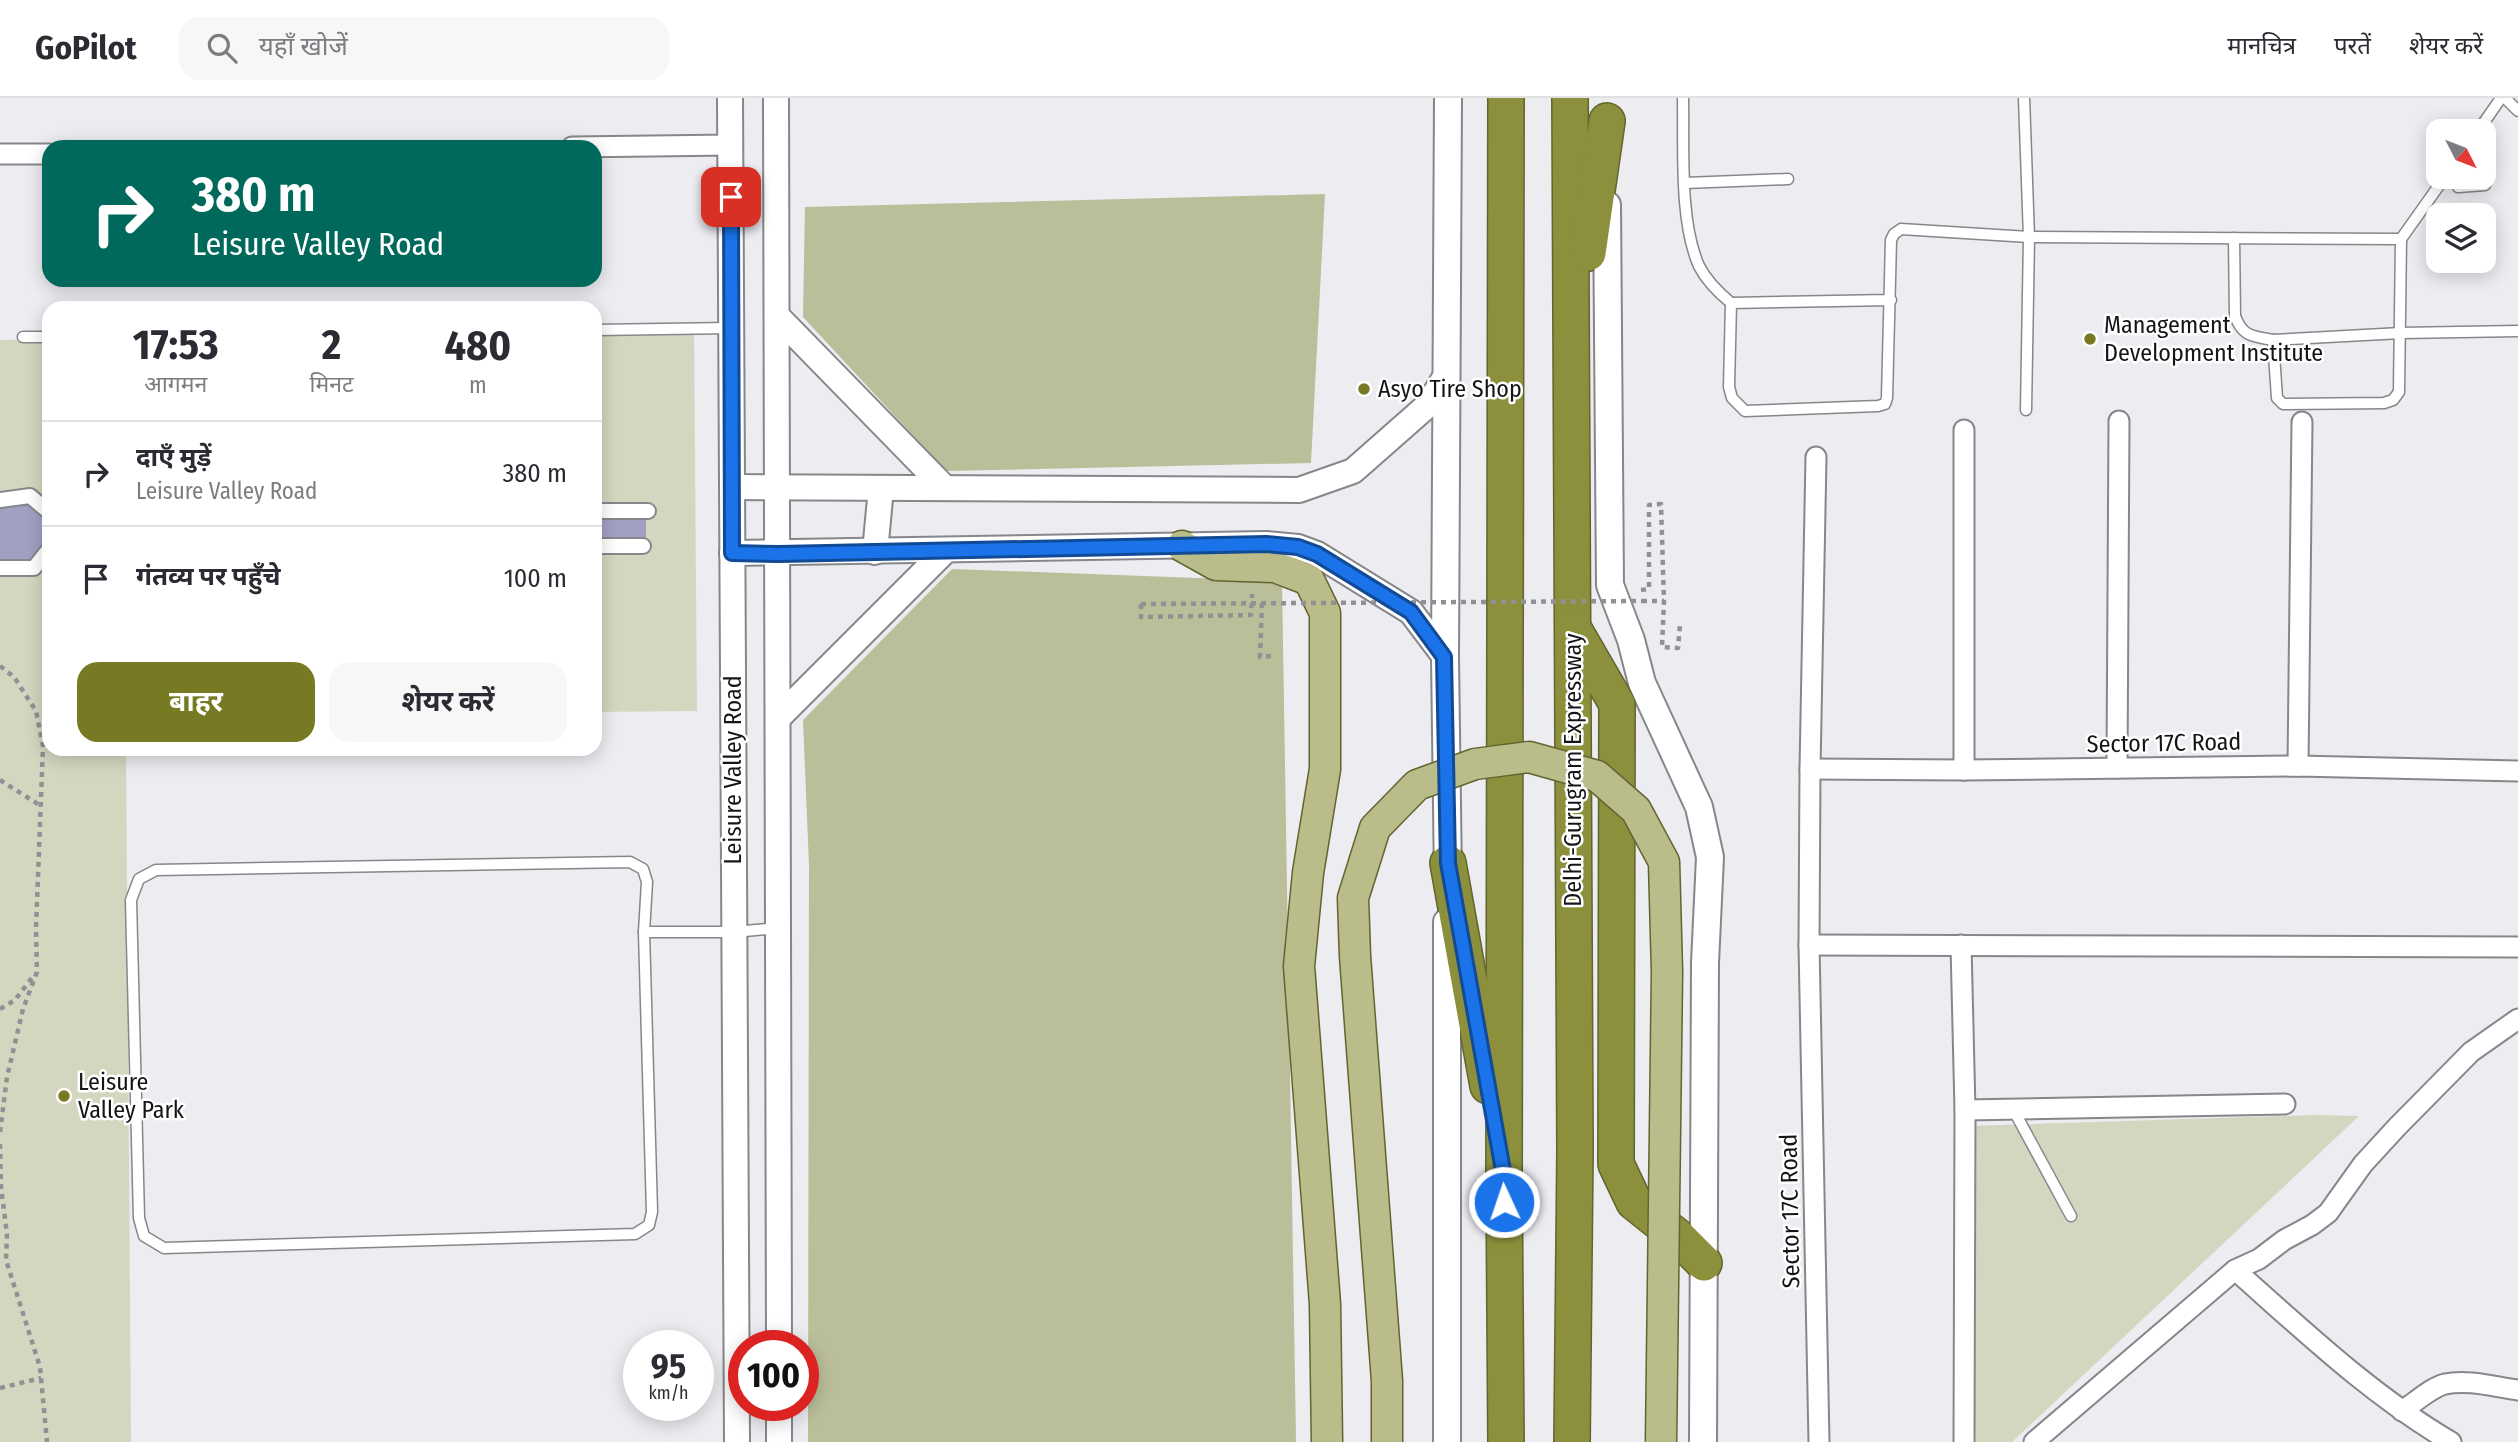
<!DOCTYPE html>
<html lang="hi">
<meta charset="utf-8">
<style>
:root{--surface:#fff;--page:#f7f7f7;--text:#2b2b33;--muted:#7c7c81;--line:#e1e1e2;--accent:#777a23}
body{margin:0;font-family:"Fira Sans Condensed","Noto Sans Devanagari",sans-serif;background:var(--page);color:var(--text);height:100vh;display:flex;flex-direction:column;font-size:26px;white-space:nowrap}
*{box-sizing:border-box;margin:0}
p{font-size:23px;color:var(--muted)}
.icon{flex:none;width:38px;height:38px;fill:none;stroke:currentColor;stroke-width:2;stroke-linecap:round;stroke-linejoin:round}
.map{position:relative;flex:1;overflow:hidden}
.side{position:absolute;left:42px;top:203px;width:560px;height:455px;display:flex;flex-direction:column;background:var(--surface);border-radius:21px;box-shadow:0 4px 18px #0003}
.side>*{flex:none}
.hud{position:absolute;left:42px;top:42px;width:560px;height:147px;border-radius:21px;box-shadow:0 4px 18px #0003;background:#00695c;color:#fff;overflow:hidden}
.needle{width:46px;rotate:132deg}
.tools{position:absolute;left:2426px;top:21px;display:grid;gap:14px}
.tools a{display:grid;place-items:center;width:70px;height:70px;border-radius:14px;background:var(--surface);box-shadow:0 4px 18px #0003;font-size:35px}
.speed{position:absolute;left:623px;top:1232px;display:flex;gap:14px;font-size:35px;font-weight:700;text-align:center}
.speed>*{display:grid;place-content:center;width:91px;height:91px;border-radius:50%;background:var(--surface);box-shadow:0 4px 18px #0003;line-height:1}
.speed small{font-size:18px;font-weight:400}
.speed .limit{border:10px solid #d22;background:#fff;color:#111}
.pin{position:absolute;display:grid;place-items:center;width:60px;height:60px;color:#fff;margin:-30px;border-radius:14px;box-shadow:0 4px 10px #0006}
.me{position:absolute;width:77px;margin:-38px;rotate:357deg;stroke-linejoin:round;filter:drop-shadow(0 0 5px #0008)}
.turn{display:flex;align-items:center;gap:24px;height:147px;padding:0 35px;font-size:32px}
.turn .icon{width:91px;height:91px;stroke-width:2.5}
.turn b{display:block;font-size:49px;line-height:60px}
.eta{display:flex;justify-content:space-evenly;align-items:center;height:119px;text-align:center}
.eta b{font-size:42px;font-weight:700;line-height:49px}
.button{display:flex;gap:14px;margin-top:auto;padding:14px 35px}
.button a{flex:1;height:80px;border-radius:21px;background:var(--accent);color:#fff;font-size:28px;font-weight:700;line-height:80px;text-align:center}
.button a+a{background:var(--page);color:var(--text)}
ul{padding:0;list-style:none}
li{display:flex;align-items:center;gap:21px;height:105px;padding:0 35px;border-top:2px solid var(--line)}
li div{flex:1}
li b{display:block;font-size:26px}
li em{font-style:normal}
header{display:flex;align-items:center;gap:42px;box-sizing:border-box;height:98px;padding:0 35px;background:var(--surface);border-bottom:2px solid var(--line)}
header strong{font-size:33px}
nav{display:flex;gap:38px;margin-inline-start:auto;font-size:24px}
.search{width:490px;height:63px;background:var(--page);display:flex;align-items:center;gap:18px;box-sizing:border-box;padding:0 24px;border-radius:21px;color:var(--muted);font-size:26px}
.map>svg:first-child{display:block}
.green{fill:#d4d7bf}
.forest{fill:#babe99}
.water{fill:#a1a0c3}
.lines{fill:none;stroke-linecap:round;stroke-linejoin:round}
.service-casing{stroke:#86878b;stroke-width:13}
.pedestrian-casing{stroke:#86878b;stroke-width:18}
.minor-casing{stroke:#86878b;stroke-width:23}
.tertiary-casing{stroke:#86878b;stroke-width:28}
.secondary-casing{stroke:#86878b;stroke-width:30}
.primary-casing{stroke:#62652f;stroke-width:33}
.motorway-casing{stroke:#62652f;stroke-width:38}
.path{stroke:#919195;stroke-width:4.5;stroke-dasharray:5 5;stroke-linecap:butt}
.service{stroke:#fff;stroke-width:10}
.pedestrian{stroke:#fff;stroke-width:14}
.minor{stroke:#fff;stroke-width:19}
.tertiary{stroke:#fff;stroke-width:24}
.secondary{stroke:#fff;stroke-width:26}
.primary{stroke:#babc8a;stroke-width:30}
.motorway{stroke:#8c903c;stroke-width:35}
.primary-bridge-casing{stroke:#62652f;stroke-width:33;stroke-linecap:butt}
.path-bridge{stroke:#919195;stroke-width:4.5;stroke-dasharray:5 5;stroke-linecap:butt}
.primary-bridge{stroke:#babc8a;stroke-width:30}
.route-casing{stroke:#114b97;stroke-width:18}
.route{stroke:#1a73e8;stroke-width:12}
.poi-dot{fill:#777a23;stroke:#fff;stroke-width:2.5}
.labels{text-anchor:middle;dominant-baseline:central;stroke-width:5;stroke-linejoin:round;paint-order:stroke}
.poi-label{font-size:24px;fill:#151517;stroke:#fff;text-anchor:start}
.street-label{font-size:24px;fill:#151517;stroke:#fff}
</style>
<header>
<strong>GoPilot</strong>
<div class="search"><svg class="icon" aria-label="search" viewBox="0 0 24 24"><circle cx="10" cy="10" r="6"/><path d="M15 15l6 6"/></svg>यहाँ खोजें</div>
<nav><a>मानचित्र</a><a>परतें</a><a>शेयर करें</a></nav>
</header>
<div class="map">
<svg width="2518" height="1344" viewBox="0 0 2518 1344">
<rect width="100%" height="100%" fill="#ececf1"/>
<g class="green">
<polygon points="694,233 697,613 595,614 595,235"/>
<polygon points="49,241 49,651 126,651 131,1344 0,1344 0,242"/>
<polygon points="2315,1017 2359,1018 2012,1344 1968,1344 1967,1028"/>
</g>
<g class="forest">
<polygon points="1325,96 1311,365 946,373 803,219 805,109"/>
<polygon points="952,471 1282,483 1296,1344 808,1344 809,767 803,622"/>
</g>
<g class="water">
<polygon points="30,398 49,414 49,451 34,470 0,470 0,402"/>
<polygon points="595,413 646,415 646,446 595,448"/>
</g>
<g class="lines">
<defs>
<g id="service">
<path d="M1683,0c1,50 -4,123 16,168 7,14 20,27 32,37"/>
<polyline points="2024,0 2029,139 2026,312"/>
<polyline points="2505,0 2518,13"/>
<polyline points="2478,33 2501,0"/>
<polyline points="1685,85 1788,81"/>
<polyline points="2458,89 2485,87 2483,57"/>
<path d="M2234,140l1,78c8,21 17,20 38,24l4,58 6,6 101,-1 9,-3 6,-8 2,-153 44,-62"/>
<polyline points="1891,202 1731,205 1729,289 1732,300 1745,313 1878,308 1885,306 1887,300 1891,142 1894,136 1901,131 2029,139 2401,141"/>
<polyline points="595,232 731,230"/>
<polyline points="23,239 49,239"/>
<polyline points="2273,242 2401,235 2518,233"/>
<polygon points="630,764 643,771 647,784 644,834 652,1114 649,1127 635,1136 164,1150 144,1138 139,1120 131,802 139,781 156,772"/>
<polyline points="644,834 734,834 779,830"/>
<polyline points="2013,1011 2071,1118"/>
</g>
<g id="pedestrian">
<polyline points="0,402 30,398 49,414"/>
<polyline points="595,413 648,413"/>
<polyline points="595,448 643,448"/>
<polyline points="0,470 34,470 49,451"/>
</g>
<g id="minor">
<polyline points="572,49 731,47"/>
<polyline points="0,56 49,56"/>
<polyline points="1964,332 1964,672"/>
<polyline points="1816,359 1810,671 1809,847 1819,1344"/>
<polyline points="2298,668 2302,324"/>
<polyline points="2117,670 2119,323"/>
<polyline points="1810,671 1964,672 2298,668 2518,673"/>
<polyline points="1809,847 2518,849"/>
<polyline points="1961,847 1965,1012 1964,1344"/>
<polyline points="1965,1012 2285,1006"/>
<polyline points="2235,1172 2259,1161 2284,1142 2312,1127 2328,1115 2363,1066 2397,1029 2471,954 2518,921"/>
<path d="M2402,1313c14,-9 28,-23 43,-27 23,-5 50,3 73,6"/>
<path d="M2034,1344l201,-172c69,61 136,125 216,172"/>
</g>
<g id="tertiary">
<polyline points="730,0 737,1344"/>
<polyline points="776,0 779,1248"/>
<polyline points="778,219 944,389"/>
<polyline points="732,389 1299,392 1353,373 1428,307 1445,279"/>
<polyline points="875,454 881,390"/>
<polyline points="732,455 1266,446 1298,449 1317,456 1411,514 1445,559"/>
<polyline points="779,619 945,453"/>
<polyline points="779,1344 779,1307"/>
</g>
<g id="secondary">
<polyline points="1448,0 1445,559 1448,782"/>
<polyline points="1607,107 1610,487 1631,542 1642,585 1699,709 1710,759 1705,865 1703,1344"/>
<polyline points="1447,1344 1447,824"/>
</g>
<polyline id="primary" points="1182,448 1216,467 1275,469 1309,482 1325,515 1325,671 1308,775 1299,868 1325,1206 1327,1344"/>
<g id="motorway">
<polyline points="1570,0 1575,1053 1572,1344"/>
<polyline points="1588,155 1607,23"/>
<polyline points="1573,530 1617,606 1616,1066 1634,1104 1679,1140 1704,1165"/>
<polyline points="1448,765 1488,988"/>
<polyline points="1506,1344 1504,1078 1506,0"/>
</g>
</defs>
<use href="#service" class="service-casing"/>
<use href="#pedestrian" class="pedestrian-casing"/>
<use href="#minor" class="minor-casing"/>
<use href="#tertiary" class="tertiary-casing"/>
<use href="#secondary" class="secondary-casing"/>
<use href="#primary" class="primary-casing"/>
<use href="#motorway" class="motorway-casing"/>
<g class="path">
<polyline points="1641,492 1649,491 1649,407 1661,406 1664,503 1662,549 1678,550 1680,527"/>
<polyline points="1642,503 1664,503"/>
<polyline points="1262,505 1260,559 1271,558"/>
<polyline points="1141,506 1141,519 1251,517 1252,496"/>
<polyline points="0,568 14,579 36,613 43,648 36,830 37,874 23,911 7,979 0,1034"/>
<polyline points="0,682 41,708"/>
<polyline points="0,911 15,902 34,877"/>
<polyline points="0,1046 1,1089 7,1136 6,1162 40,1269 47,1344"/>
<polyline points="0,1290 41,1280"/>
</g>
<use href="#service" class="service"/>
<use href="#pedestrian" class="pedestrian"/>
<use href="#minor" class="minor"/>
<use href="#tertiary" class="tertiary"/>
<use href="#secondary" class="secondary"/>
<use href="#primary" class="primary"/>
<use href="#motorway" class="motorway"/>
<defs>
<polyline id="primary-bridge" points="1387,1344 1387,1283 1355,858 1353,800 1375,730 1417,687 1475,666 1529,659 1597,678 1636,712 1664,764 1667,874 1661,1344"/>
</defs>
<use href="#primary-bridge" class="primary-bridge-casing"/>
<polyline class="path-bridge" points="1141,506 1642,503"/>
<use href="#primary-bridge" class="primary-bridge"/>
</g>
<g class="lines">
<defs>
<polyline id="route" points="731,99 732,455 779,456 1266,446 1298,449 1317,456 1411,514 1444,559 1448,765 1504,1078 1504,1104"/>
</defs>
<use href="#route" class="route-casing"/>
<use href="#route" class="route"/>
</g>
<g class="poi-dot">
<circle cx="2090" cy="241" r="7"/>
<circle cx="1364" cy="291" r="7"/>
<circle cx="64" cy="998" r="7"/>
</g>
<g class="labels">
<g class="poi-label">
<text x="2104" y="227">Management<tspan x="2104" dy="28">Development Institute</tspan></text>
<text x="1378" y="291">Asyo Tire Shop</text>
<text x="78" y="984">Leisure<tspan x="78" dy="28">Valley Park</tspan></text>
</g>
<g class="street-label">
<text transform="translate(2164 645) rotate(-1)">Sector 17C Road</text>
<text transform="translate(733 672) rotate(-90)">Leisure Valley Road</text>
<text transform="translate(1573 672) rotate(-90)">Delhi-Gurugram Expressway</text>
<text transform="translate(1790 1113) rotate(-91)">Sector 17C Road</text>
</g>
</g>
</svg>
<div class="tools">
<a><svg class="needle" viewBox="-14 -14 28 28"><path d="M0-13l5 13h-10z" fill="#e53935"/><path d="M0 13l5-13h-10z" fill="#7c7c81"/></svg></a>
<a><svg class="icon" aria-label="layers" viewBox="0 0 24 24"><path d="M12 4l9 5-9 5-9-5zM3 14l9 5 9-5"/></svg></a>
</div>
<div class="speed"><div>95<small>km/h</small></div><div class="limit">100</div></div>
<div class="pin" style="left:731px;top:99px;background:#d93025"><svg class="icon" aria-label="arrive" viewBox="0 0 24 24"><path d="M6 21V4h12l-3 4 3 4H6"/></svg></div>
<svg class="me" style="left:1504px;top:1104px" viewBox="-20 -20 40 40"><circle r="17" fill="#1a73e8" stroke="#fff" stroke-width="3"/><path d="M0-11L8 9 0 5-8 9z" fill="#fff"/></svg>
<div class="hud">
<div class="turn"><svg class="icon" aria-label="right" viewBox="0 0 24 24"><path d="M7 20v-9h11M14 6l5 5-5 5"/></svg><div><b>380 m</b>Leisure Valley Road</div></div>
</div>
<section class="side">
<div class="eta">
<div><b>17:53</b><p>आगमन</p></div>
<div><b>2</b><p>मिनट</p></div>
<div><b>480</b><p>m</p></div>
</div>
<ul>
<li><svg class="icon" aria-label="right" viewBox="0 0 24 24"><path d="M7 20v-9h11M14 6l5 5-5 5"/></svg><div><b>दाएँ मुड़ें</b><p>Leisure Valley Road</p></div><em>380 m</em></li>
<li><svg class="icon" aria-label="arrive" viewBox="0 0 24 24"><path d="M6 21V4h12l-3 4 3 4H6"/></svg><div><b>गंतव्य पर पहुँचे</b></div><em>100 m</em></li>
</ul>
<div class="button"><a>बाहर</a><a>शेयर करें</a></div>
</section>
</div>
